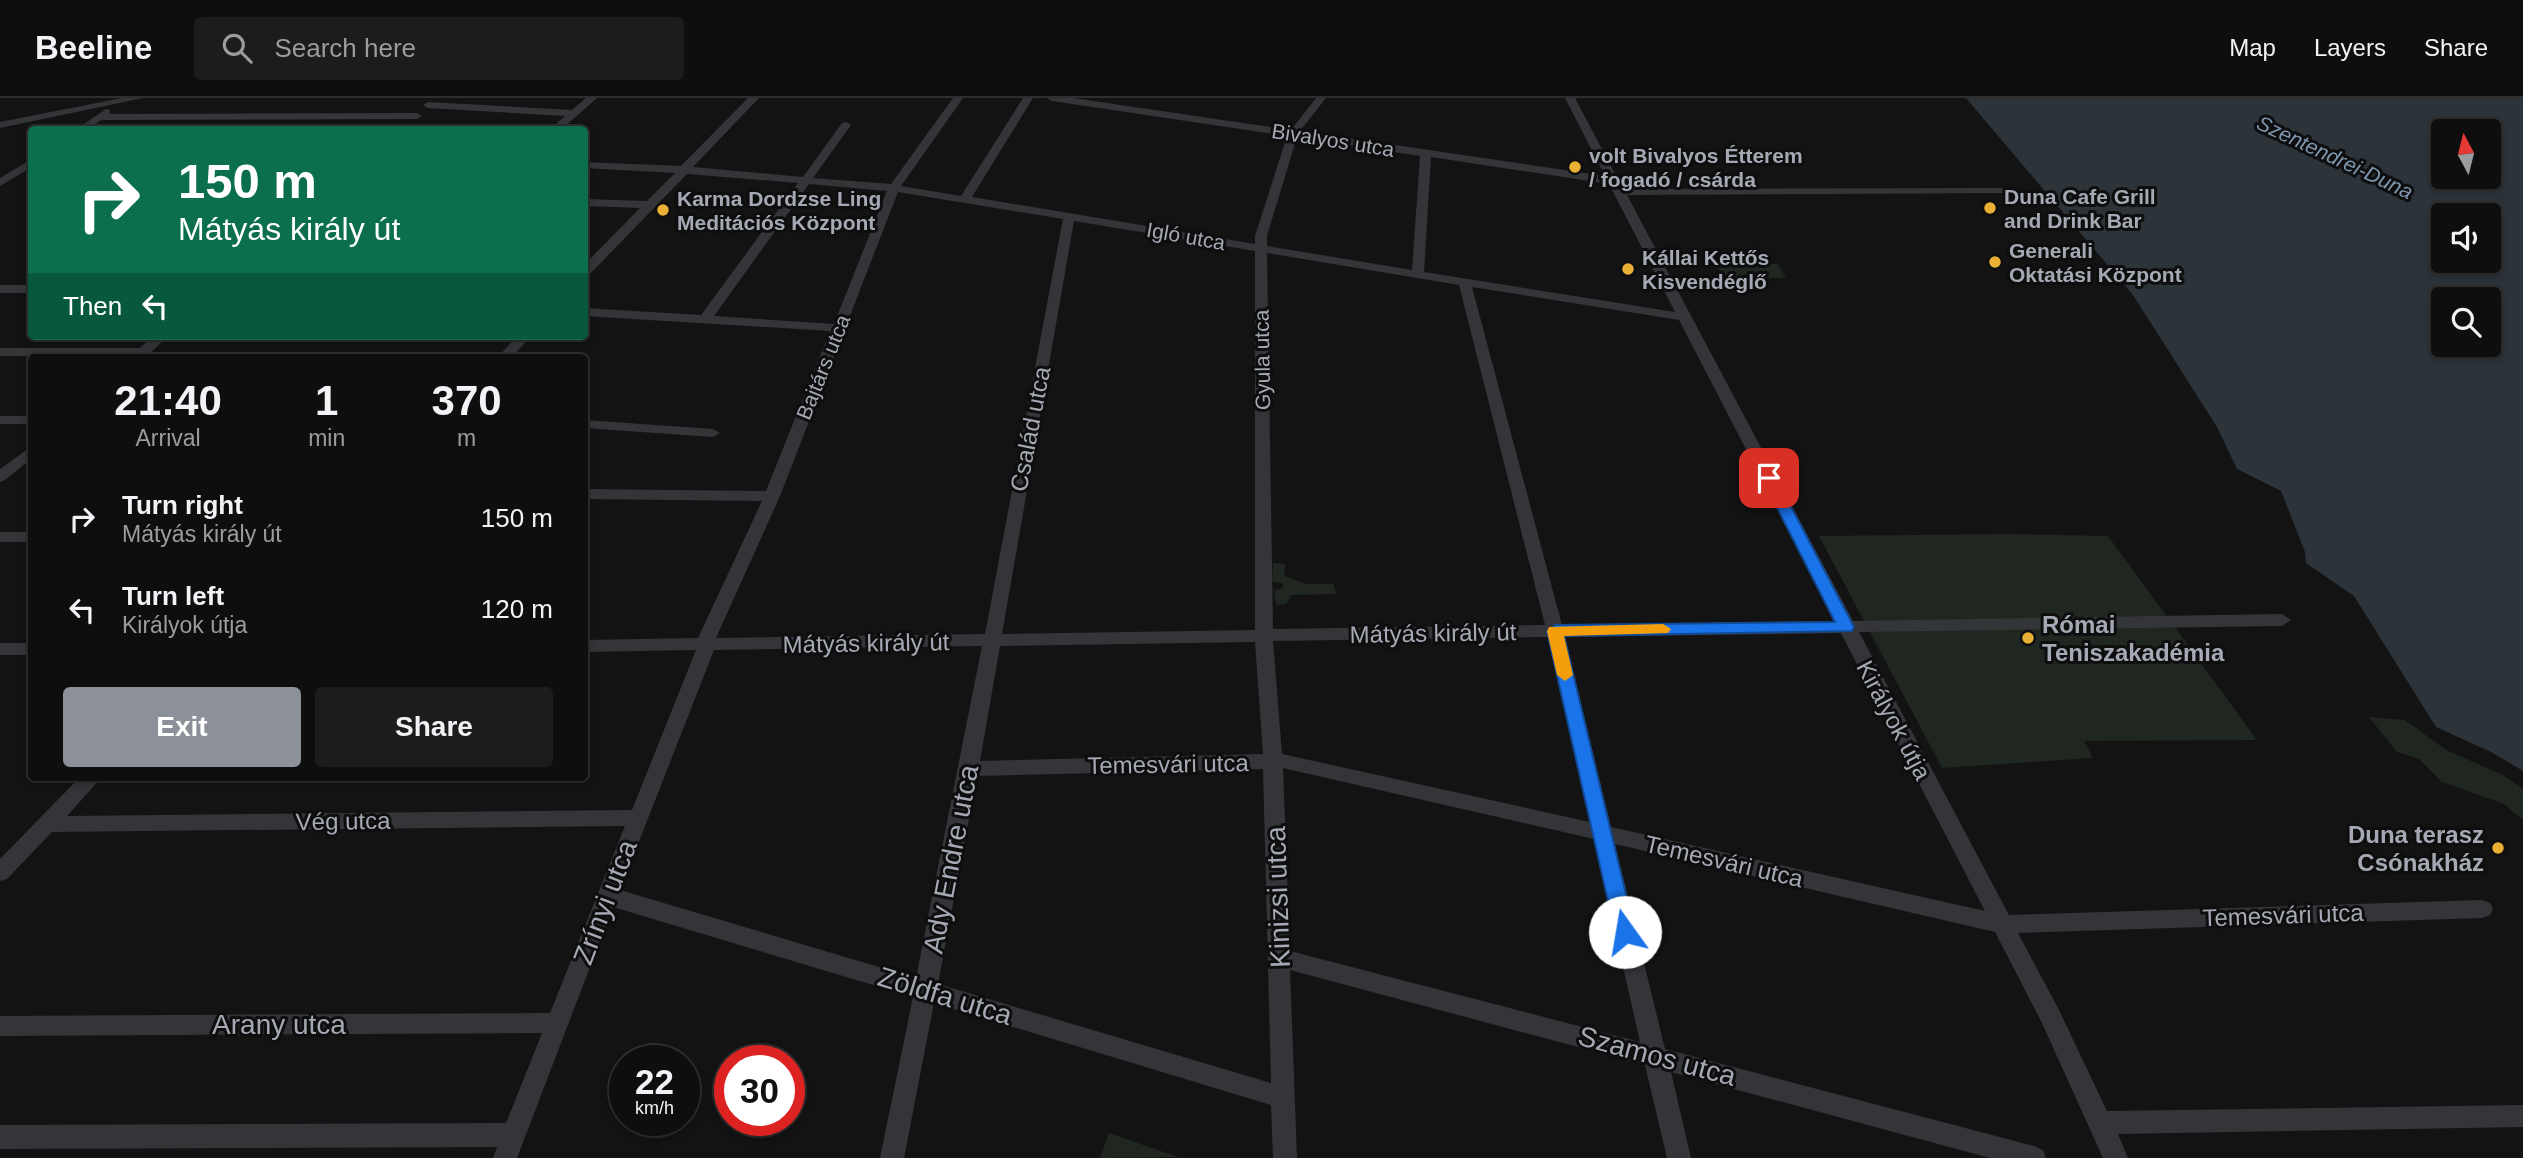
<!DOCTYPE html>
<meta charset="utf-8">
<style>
:root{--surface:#0e0e0f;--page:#1c1c1d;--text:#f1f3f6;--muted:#9b9c9e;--line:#2e2e2f;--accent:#8c9099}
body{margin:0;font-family:Helvetica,sans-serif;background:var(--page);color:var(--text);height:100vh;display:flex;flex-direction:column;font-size:26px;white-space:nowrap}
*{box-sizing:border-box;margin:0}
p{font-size:23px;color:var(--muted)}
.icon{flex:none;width:38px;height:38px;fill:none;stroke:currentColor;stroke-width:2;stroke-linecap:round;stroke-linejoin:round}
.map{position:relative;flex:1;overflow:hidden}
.sheet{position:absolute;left:28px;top:256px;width:560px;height:427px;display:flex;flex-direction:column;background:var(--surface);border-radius:7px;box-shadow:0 4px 10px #0003,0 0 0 2px var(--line)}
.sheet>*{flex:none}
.banner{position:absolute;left:28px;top:28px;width:560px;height:214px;border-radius:7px;box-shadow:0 4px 10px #0003,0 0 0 2px var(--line);background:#0b6e4f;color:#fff;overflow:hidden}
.needle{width:46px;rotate:353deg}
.fabs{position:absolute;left:2431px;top:21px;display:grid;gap:14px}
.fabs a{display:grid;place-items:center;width:70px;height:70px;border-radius:7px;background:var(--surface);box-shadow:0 4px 10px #0003,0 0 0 2px var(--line);font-size:35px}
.speed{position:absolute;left:609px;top:947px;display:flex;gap:14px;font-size:35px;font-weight:700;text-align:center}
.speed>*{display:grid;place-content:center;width:91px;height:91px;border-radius:50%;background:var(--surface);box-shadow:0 4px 10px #0003,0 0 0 2px var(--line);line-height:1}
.speed small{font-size:18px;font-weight:400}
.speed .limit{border:10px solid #d22;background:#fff;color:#111}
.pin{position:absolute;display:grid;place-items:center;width:60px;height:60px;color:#fff;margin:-30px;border-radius:14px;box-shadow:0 4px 10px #0006}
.me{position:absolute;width:77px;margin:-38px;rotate:347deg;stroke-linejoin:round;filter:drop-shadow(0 0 5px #0008)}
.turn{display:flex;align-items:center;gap:24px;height:147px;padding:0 35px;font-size:32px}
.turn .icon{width:91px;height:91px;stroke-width:2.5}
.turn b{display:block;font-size:49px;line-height:60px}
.then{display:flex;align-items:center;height:66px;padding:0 35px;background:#0003;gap:14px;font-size:26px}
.eta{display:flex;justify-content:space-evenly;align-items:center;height:119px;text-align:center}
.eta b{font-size:42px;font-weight:600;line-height:49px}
.action{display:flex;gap:14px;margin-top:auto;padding:14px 35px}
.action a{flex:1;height:80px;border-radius:7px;background:var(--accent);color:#fff;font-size:28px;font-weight:600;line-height:80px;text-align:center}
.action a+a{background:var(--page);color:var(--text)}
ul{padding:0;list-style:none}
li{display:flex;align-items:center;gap:21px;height:91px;padding:0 35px}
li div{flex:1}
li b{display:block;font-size:26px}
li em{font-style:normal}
header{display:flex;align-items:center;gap:42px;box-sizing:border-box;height:98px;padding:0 35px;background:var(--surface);border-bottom:2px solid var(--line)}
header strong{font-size:33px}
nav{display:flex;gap:38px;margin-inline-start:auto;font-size:24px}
.search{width:490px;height:63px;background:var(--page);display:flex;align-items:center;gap:18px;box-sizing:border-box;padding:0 24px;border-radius:7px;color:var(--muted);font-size:26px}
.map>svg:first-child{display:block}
.green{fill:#1f2720}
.water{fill:#2c3339;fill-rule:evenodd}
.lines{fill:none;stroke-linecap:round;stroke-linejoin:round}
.minor{fill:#343539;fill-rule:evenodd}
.route{fill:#1a73e8;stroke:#114b97;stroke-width:2}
.slow{fill:#f59e0b}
.poi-dot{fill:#eab035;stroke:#0e0e0f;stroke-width:2.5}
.labels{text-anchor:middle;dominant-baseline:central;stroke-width:6;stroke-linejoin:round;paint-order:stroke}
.far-street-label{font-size:21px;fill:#a5a9b4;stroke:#0e0e0f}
.far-poi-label{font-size:21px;font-weight:bold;fill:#a5a9b4;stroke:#0e0e0f;text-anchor:start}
.far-water-label{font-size:21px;font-style:italic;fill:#7d96ae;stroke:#0e0e0f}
.street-label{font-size:24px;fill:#a5a9b4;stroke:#0e0e0f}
.poi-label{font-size:24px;font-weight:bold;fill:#a5a9b4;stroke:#0e0e0f;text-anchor:start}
.near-street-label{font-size:28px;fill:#a5a9b4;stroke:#0e0e0f}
</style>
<header>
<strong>Beeline</strong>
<div class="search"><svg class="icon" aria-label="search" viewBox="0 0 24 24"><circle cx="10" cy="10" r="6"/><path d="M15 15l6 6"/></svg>Search here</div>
<nav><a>Map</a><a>Layers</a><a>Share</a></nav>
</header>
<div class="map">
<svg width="2523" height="1060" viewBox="0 0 2523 1060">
<rect width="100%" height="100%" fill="#131314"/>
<g class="green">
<polygon points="1716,166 1778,166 1786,180 1723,180"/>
<polygon points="2004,436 2108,438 2257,642 2084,643 2093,660 1942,670 1819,438"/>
<polygon points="1273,465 1285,466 1284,478 1306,486 1333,486 1337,496 1291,497 1286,506 1276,507 1274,492 1283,490 1283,486 1272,483"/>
<polygon points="2369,619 2405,622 2446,652 2503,677 2523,691 2523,722 2504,706 2442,684 2419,661 2397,654"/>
<polygon points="1109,1035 1178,1059 1100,1060"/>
</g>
<path class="water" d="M1966,0h557v673l-32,-19 -55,-25 -82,-131 -48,-33 -1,-11 -24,-61 -44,-22 -20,-42 -84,-132zM2488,33v46h-45v-46zM2488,117v46h-45v-46zM2488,201v46h-45v-46z"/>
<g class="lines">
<g class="minor">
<polygon points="122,0 143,0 0,30 0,24"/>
<polygon points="586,0 597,0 561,32 549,32 565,18 428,10 423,7 428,4 572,12"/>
<path d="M748,0h11l-66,69 110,10 39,-54 4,-1 5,3 -38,53 78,6 62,-86h10l-62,88 60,10 62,-98h10l-61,99 283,47v-8l32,-100 -235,-35 -5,-3h26l218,32 25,-32h10l-26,33 305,45 -40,-78h10l48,91 383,-1 2,2 -6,3 -375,2 226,426 429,-7 9,6 -9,6 -423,6 150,283 473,-15 8,3 3,6 -3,6 -8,3 -464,15 41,77 48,101 416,-6v22l-405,7 10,24h-25l-61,-135 -47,-91 -380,-88 50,205 369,97 9,4 3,8h-56l-319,-86 20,86h-24l-22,-93 -355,-95 7,188h-24l-2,-53 -337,-102 -30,155h-24l33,-161 -300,-90 -96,251h-24l4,-11 -497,2v-24l506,-2 36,-90 -542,3v-20l550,-3 75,-187 -573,6 -45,47 -7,2v-22l80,-82h22l-35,39 565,-6 64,-160 -112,2v-12l114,-2 64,-137 -178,-2v-10l182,2 64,-160 -246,-15v-8l117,7 97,-132 -111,-9 -99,102 -4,1v-12l56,-57 -56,-2v-7l63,2 28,-28 -91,-5v-6l97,4zM1297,39l123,19 -8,114 -145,-24v-10zM1431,59l178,27 66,128 -251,-40zM809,86l78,7 -53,133 -120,-8zM898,94l165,27 -78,415 -269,4 64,-142zM1074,123l181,30v379l-253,4zM1267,155l192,32 86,340 -272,4zM1472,189l207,33 156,301 -273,4zM1841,535l144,278 -374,-84 -46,-190zM1548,539l42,185 -308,-68 -9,-113zM1255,544l8,112 -283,7 20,-115zM982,548l-66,332 -296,-88 94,-240zM1283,670l311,71 46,203 -350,-91zM1263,671l8,314 -333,-99 39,-208z"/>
<polygon points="106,11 110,12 110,16 417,15 422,18 417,21 101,22 88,32 75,32"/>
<polygon points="32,61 32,69 0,88 0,80"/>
<rect x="0" y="187" width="32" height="8"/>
<polygon points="153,238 168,238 146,259 0,258 0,250 140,250"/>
<polygon points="517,238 531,238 512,259 498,259"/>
<rect x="0" y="318" width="32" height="8"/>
<polygon points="584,322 713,331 720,335 713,339 584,330"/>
<polygon points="32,348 32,360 5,382 0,384 0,371"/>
<rect x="0" y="434" width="32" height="10"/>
<rect x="0" y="545" width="32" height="12"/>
</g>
</g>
<polygon class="route" points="1769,376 1776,380 1854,529 1852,533 1564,538 1635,834 1632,840 1625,842 1618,840 1615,834 1547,533 1555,527 1835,524 1762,380"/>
<polygon class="slow" points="1663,526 1671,531 1668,535 1564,538 1573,577 1565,583 1557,577 1547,533 1549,529"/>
<g class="poi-dot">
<circle cx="1575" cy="69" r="7"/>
<circle cx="1990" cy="110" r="7"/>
<circle cx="663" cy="112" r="7"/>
<circle cx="1995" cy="164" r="7"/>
<circle cx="1628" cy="171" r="7"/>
<circle cx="2028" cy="540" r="7"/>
<circle cx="2498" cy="750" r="7"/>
</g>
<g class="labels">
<g class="far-street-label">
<text transform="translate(1333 42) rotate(9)">Bivalyos utca</text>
<text transform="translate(1186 138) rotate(10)">Igló utca</text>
<text transform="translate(1262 262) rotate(-91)">Gyula utca</text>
<text transform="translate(823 269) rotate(-68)">Bajtárs utca</text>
</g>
<g class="far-poi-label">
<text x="1589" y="57">volt Bivalyos Étterem<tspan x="1589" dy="24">/ fogadó / csárda</tspan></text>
<text x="2004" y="98">Duna Cafe Grill<tspan x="2004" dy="24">and Drink Bar</tspan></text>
<text x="677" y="100">Karma Dordzse Ling<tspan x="677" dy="24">Meditációs Központ</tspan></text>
<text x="2009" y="152">Generali<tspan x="2009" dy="24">Oktatási Központ</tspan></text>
<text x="1642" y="159">Kállai Kettős<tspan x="1642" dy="24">Kisvendéglő</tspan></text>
</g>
<g class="far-water-label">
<text transform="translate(2335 59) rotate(25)">Szentendrei-Duna</text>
</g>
<g class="street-label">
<text transform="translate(1030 331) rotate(-79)">Család utca</text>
<text transform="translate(1433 535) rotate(-1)">Mátyás király út</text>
<text transform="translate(866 545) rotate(-1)">Mátyás király út</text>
<text transform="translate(1894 622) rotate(62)">Királyok útja</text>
<text transform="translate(1168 666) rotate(-1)">Temesvári utca</text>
<text transform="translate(343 723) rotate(-1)">Vég utca</text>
<text transform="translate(1724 763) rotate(13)">Temesvári utca</text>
<text transform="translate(2283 817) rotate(-2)">Temesvári utca</text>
</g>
<g class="poi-label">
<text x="2042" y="526">Római<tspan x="2042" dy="28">Teniszakadémia</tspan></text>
<text x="2484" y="736" text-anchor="end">Duna terasz<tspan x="2484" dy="28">Csónakház</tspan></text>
</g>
<g class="near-street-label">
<text transform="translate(951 761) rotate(-79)">Ady Endre utca</text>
<text transform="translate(1278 799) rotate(-92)">Kinizsi utca</text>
<text transform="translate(605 804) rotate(-69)">Zrínyi utca</text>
<text transform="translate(945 898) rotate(17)">Zöldfa utca</text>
<text x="279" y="926">Arany utca</text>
<text transform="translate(1657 958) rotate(15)">Szamos utca</text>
</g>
</g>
</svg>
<div class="fabs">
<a><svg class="needle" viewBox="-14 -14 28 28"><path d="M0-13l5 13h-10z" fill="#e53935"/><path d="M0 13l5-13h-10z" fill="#9b9c9e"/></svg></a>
<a><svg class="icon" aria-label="sound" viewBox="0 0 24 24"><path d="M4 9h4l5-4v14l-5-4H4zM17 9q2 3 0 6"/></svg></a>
<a><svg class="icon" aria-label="search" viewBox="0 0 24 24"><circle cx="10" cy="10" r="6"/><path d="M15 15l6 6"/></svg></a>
</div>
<div class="speed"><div>22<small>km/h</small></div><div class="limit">30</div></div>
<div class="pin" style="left:1769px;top:380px;background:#d93025"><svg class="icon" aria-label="arrive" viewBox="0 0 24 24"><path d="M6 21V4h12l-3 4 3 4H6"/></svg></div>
<svg class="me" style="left:1625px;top:834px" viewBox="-20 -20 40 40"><circle r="19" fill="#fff"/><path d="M0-13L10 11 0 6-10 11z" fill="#1a73e8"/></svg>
<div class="banner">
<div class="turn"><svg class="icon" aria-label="right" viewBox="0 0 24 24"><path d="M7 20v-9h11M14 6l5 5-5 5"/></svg><div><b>150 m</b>Mátyás király út</div></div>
<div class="then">Then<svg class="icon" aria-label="left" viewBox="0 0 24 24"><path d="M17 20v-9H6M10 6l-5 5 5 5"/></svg></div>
</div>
<section class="sheet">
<div class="eta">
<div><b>21:40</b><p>Arrival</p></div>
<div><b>1</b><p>min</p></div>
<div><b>370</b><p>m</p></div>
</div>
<ul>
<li><svg class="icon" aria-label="right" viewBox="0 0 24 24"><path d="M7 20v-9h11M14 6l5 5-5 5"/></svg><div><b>Turn right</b><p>Mátyás király út</p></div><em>150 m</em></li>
<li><svg class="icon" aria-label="left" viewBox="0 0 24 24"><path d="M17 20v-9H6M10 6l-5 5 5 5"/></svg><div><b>Turn left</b><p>Királyok útja</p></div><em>120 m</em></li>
</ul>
<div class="action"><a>Exit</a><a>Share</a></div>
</section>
</div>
